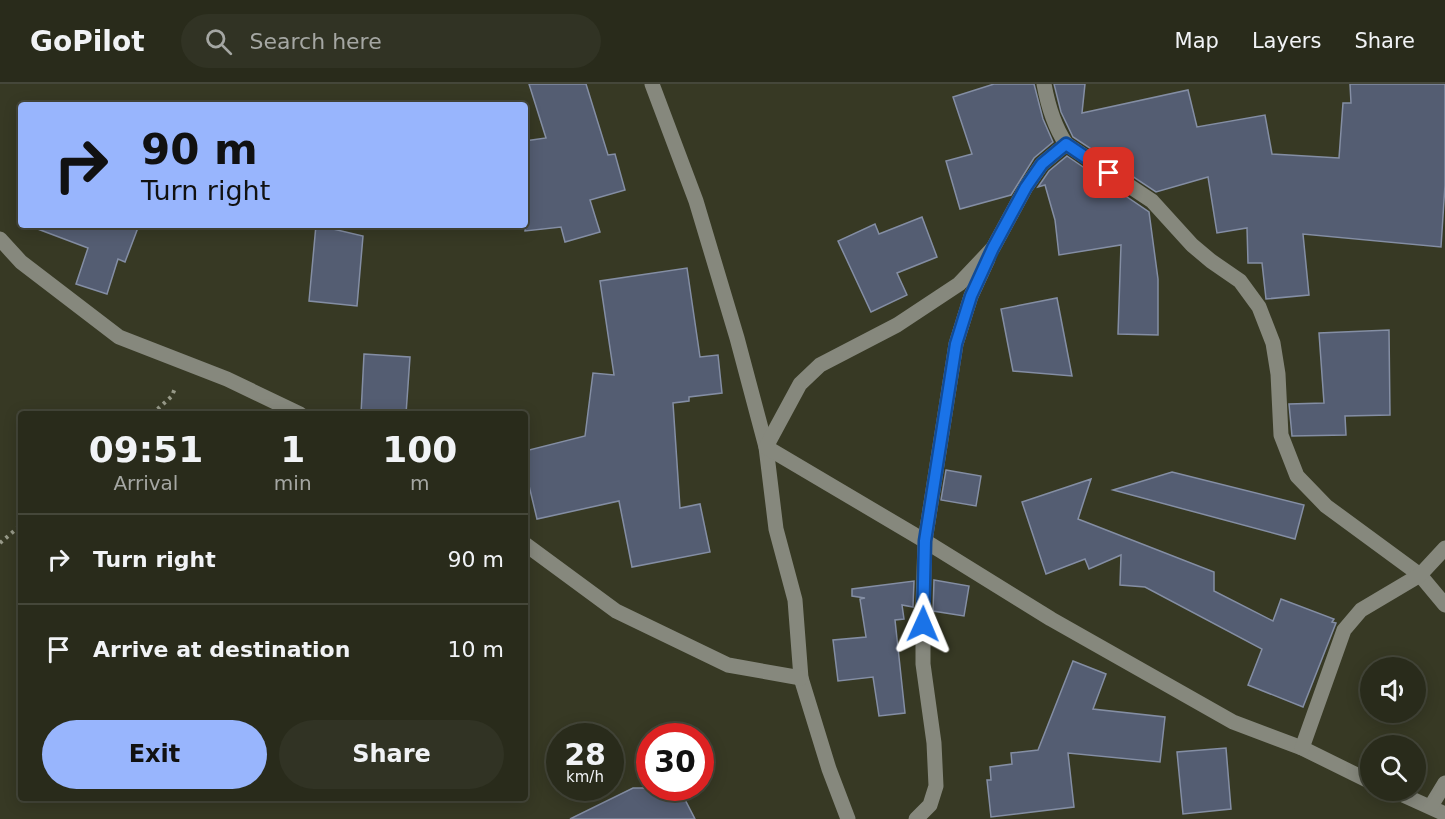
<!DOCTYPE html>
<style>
:root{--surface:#292b1b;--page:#313324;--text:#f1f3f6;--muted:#a5a7a3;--line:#45473a;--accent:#98b5fd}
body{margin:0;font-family:"DejaVu Sans",sans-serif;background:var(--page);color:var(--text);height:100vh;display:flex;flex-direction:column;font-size:22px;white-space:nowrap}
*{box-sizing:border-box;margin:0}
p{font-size:20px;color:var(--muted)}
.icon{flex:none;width:33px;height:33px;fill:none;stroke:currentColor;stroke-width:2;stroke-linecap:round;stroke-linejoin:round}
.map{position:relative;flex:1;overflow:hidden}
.details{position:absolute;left:18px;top:327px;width:510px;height:390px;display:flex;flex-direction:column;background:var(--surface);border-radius:6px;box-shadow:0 3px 15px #0003,0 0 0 2px var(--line)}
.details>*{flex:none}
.hud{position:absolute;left:18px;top:18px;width:510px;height:126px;border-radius:6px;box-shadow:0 3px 15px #0003,0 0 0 2px var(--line);background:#98b5fd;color:#111;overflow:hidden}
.fabs{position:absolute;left:1360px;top:573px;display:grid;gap:12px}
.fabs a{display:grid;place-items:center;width:66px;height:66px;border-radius:50%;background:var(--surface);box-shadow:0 3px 15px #0003,0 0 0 2px var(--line);font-size:30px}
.speed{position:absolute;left:546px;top:639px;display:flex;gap:12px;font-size:30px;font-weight:700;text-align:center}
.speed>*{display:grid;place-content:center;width:78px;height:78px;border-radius:50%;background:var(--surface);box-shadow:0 3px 15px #0003,0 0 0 2px var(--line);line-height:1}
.speed small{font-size:15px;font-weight:400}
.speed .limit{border:9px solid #d22;background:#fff;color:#111}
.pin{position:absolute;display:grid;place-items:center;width:51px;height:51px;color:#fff;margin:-26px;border-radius:12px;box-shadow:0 3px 9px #0006}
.me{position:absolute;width:66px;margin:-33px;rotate:1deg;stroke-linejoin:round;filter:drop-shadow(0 0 4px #0008)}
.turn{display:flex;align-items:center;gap:21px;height:126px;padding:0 24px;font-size:27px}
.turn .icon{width:78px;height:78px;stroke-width:2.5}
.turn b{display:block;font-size:42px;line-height:51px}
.eta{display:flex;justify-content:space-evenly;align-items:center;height:102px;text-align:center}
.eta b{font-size:36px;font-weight:700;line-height:42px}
.button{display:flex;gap:12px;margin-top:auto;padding:12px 24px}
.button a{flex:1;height:69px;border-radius:36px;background:var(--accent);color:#111;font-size:24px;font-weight:700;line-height:69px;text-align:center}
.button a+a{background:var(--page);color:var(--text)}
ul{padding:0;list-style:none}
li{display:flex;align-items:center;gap:18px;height:90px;padding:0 24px;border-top:2px solid var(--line)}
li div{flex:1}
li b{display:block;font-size:22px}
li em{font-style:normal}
header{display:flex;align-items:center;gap:36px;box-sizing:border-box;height:84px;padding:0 30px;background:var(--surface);border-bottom:2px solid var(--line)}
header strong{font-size:28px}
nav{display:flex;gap:33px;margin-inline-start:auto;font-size:21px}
.search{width:420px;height:54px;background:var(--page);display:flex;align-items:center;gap:15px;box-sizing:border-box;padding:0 21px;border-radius:33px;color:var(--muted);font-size:22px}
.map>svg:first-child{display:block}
.building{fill:#545d72;stroke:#848ea4;stroke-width:1.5}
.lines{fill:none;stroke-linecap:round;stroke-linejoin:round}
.path{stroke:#979988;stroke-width:4;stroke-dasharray:3 4.5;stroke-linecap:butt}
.minor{stroke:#86887d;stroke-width:15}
.route-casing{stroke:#114b97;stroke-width:15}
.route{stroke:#1a73e8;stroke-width:10}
</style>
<header>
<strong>GoPilot</strong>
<div class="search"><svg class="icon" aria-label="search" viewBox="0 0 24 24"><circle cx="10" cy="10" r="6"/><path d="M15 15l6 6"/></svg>Search here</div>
<nav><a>Map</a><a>Layers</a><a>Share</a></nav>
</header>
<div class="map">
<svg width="1445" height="735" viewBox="0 0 1445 735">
<rect width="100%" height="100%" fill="#373924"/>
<g class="building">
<polygon points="529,0 586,0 608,71 615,70 625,106 590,116 600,148 565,158 561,143 525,147 525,57 546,54"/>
<polygon points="994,0 1034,0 1043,35 1053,58 1034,74 1011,111 960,125 946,77 972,70 953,13"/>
<polygon points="1054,0 1085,0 1082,29 1188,6 1197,43 1265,31 1272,70 1339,74 1343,19 1351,19 1350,0 1445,0 1445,101 1441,163 1303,150 1309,211 1266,215 1262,179 1248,179 1247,144 1217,149 1208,93 1156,108 1073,53 1061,28"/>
<polygon points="1067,72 1149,128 1158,195 1158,251 1118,250 1121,161 1059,171 1055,136 1045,101 1038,103 1049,87"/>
<polygon points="922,133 937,173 897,189 907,211 871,228 838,157 875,140 879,150"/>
<polygon points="36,141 139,141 125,178 118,175 107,210 76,200 88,164 35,144"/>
<polygon points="316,141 363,152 357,222 309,217"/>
<polygon points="687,184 700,273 718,271 722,309 689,313 689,317 673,319 680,424 700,420 710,468 632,483 619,417 537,435 525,385 525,367 585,352 593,289 614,291 600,197"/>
<polygon points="1057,214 1072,292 1013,287 1001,225"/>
<polygon points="1389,246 1390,331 1345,332 1346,351 1292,352 1289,320 1324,319 1319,249"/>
<polygon points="364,270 410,273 406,330 361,330"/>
<polygon points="946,386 981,392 976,422 941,416"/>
<polygon points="1172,388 1304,421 1295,455 1113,406"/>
<polygon points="1091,395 1078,435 1214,488 1214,507 1273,537 1281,515 1334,535 1332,538 1336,539 1303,623 1248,601 1262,565 1145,503 1120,501 1121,471 1089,485 1085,475 1046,490 1022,418"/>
<polygon points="934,496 969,502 964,532 933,527"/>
<polygon points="914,497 913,523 902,521 904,535 895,536 905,629 879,632 873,593 838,597 833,556 866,553 860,515 865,514 852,512 852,505"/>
<polygon points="1073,577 1106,590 1093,625 1165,633 1160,678 1068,669 1074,723 991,733 987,696 991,696 990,683 1012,680 1011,669 1038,666"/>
<polygon points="1226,664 1231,725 1183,730 1177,668"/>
<polygon points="633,704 679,704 695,735 570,735"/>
</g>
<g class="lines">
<g class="path">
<polyline points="152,330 172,312 175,304"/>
<polyline points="0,459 21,441"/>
</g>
<g class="minor">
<polyline points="652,0 696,117 737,254 766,363 776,445 795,516 801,594 829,685 848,735"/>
<path d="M1044,0c4,22 10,42 22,60l86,57 40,44 19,16 29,20 19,26 14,36 5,31 3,61 16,41 29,30 94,69 25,30"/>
<polyline points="1066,60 1042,80 1026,103 993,164 959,200 897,241 820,281 800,300 766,363 925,457 1051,535 1233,638 1302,664 1371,698"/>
<polyline points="0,155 21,178 119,253 227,295 300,330"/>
<polyline points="525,460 616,527 728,581 801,594"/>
<polyline points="1302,664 1344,546 1361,526 1420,491 1445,464"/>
<polyline points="1392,706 1445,730"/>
<polyline points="1431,722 1445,699"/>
<polyline points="916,735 930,721 936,702 934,659 923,580 923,521 925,457 956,260 971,212 988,175"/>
</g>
</g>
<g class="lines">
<defs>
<polyline id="route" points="923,540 925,457 956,260 971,212 993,164 1026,103 1042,80 1066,60 1109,89"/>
</defs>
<use href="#route" class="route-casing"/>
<use href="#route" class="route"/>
</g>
</svg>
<div class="fabs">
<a><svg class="icon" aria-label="sound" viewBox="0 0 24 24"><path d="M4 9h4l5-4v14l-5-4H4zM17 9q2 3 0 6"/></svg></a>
<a><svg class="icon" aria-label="search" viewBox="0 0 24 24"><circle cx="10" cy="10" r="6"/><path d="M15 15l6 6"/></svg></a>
</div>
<div class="speed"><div>28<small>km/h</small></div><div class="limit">30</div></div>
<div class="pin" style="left:1109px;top:89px;background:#d93025"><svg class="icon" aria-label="arrive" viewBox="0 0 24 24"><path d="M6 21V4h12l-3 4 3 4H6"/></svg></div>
<svg class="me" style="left:923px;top:540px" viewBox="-20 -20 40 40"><path d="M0-17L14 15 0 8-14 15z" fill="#1a73e8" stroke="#fff" stroke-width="4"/></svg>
<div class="hud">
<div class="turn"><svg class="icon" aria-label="right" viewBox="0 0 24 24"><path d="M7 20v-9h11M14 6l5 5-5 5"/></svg><div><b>90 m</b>Turn right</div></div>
</div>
<section class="details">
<div class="eta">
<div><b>09:51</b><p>Arrival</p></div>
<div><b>1</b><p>min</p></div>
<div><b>100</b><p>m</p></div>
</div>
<ul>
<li><svg class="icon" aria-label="right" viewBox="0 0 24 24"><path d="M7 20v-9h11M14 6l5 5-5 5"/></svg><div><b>Turn right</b></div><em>90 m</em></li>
<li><svg class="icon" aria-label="arrive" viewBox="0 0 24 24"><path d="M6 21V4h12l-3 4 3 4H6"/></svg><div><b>Arrive at destination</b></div><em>10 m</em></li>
</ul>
<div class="button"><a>Exit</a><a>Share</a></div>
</section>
</div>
